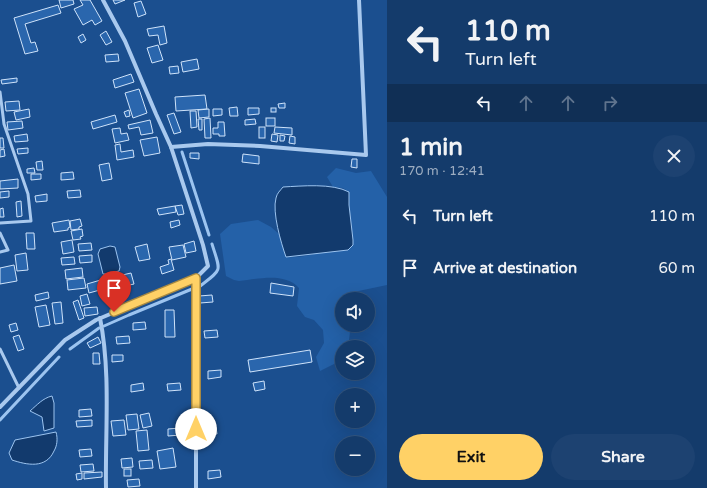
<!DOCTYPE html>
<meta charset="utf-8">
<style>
:root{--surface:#143b6b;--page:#1d4271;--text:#f1f3f6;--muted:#9dadc1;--line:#33557e;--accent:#ffd166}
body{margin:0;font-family:"Varela Round",sans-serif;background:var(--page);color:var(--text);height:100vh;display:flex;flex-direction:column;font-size:15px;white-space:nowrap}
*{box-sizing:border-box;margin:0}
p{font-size:13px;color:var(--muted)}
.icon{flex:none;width:22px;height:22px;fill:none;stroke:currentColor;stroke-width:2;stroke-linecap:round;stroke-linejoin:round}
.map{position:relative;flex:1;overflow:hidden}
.drawer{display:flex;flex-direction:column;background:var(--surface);width:320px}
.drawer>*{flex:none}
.hud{background:#143b6b;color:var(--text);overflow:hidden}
.fabs{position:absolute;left:335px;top:292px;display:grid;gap:8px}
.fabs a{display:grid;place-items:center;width:40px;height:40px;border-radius:50%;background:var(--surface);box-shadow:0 4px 16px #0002,0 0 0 1px var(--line);font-size:20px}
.pin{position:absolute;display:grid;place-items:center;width:34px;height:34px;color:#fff;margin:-41px -17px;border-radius:50% 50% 50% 0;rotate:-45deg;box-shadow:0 0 4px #0007}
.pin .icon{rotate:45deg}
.me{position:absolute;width:44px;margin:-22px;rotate:0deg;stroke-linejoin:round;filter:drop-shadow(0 0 3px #0008)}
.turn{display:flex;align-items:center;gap:14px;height:84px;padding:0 12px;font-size:18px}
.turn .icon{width:52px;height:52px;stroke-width:2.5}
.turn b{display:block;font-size:28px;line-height:34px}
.lanes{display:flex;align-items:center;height:38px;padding:0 12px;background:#0003;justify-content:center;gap:20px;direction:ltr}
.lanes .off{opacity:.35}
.round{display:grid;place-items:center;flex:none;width:42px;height:42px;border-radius:21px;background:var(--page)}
.headline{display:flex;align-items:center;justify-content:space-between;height:68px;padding:0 12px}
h1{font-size:24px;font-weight:800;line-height:30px}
.primary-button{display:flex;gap:8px;margin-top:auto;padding:8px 12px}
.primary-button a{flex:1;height:46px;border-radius:24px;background:var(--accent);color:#111;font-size:16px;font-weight:800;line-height:46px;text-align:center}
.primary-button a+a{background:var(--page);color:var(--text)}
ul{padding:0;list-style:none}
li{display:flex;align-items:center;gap:12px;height:52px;padding:0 12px}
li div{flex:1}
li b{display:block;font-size:15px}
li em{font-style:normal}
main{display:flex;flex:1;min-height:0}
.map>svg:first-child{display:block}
.green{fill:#2461a8}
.water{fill:#123a6d;stroke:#9cc4f0}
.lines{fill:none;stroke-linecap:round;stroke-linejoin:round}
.stream{stroke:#9cc4f0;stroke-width:3}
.building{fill:#2a66ad;stroke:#cfe3fa}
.service{stroke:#a9c9ee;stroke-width:3}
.minor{stroke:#a9c9ee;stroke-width:4}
.route-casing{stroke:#a68842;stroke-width:10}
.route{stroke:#ffd166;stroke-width:7}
</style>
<main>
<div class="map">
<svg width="387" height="488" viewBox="0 0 387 488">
<rect width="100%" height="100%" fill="#1b4f8f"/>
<path class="green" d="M336,168l20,5 15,-2 16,26v88l-38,8 -12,12 5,8v12h6l2,7 -2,15h-6v11l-8,6 -14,7 -4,-14 8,-14 -1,-13 -9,-10 -9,-3 -8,-11 2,-18c-14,-16 -41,-9 -60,-7l-5,-1 -8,-4 -6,-42 11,-10 27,-4 13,7 8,7 7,23c24,2 46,-9 67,-17l-4,-35v-13l-6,-4 -10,-1 -6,-10z"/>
<g class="water">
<path d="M283,187c19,-1 49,-4 66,5v13l4,35v5l-5,5 -62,7c-5,-14 -14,-45 -10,-59 1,-5 4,-7 7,-11z"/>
<polygon points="110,246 115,247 120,267 119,271 106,274 103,274 98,254 100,249"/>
<path d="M52,396l2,7v25l-10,3 -2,-14 -12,-6c7,-6 13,-13 22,-15z"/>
<path d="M56,432c2,7 1,14 -2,19 -8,18 -27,14 -42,9l-3,-7 6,-13z"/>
</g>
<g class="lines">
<g class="stream">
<polyline points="182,152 209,235"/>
<path d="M199,287c24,-19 22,-14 13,-43"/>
<polyline points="104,326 129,315 192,289"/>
<polyline points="70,349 99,328"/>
<polyline points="0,420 59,357"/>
</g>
</g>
<g class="building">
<polygon points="59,0 73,0 74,4 61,8"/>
<polygon points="80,0 90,0 102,21 95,25 92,20 83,25 74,9 83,5"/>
<polygon points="113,0 125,0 115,4"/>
<polygon points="141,1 146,14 138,17 134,3"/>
<polygon points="58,5 61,13 25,24 31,43 35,42 38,51 25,54 14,18"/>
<polygon points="164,26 167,43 160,45 158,35 149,36 147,29"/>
<polygon points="106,31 112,42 106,45 100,35"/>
<polygon points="83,34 86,40 81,43 78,37"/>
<polygon points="158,45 163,60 152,63 147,48"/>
<polygon points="118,54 119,61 106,62 105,55"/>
<polygon points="197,59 199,69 183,72 181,62"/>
<polygon points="178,66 179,73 170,74 169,67"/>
<polygon points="131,74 134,82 115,88 113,80"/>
<polygon points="17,78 17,82 2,84 1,80"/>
<polygon points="139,89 147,113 133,118 125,93"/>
<polygon points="205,95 207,109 176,111 175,97"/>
<polygon points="19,101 20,110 6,111 5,102"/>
<polygon points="285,103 285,108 279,108 278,104"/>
<polygon points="237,107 238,116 230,116 229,108"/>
<polygon points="248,108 259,108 259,114 248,115"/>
<rect x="271" y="108" width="5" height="4"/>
<polygon points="29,109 30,117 16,120 14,112"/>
<polygon points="209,109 209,117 199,118 198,110"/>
<polygon points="213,109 222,109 222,115 213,116"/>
<polygon points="129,110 130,116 126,117 124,112"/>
<polygon points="190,111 196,111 197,127 191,128"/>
<polygon points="174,113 181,132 174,134 167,115"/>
<polygon points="115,115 117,122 93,129 91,122"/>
<polygon points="210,118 211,138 205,138 204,119"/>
<rect x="266" y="118" width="9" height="8"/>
<polygon points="198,119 202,119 202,130 199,130"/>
<polygon points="255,119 256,124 245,125 245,120"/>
<polygon points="150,120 153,133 141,135 139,127 129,129 128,125"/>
<polygon points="22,121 23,128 8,130 7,122"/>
<polygon points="218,122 224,122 225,136 219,136 219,134 213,134 213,128 218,128"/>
<rect x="259" y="127" width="6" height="11"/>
<polygon points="275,127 292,128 292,135 274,133"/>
<polygon points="120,128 121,134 127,133 129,140 115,143 112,129"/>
<polygon points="27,134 28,141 15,142 14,136"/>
<polygon points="272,134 278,135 277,142 271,141"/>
<polygon points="280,135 285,136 284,141 280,141"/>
<polygon points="290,136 295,137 295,144 289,143"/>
<polygon points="157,137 160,153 144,156 140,140"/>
<polygon points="0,138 3,138 4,148 0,148"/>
<polygon points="120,144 121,152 133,150 134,157 117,160 115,145"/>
<polygon points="28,148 28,153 18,154 17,149"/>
<polygon points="4,149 5,156 0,157 0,150"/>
<polygon points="190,153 199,153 199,159 190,158"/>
<polygon points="243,154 259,156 259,164 242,162"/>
<polygon points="352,159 357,159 357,168 351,167"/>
<polygon points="42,161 43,170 37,170 36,162"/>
<polygon points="109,163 112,179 102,181 99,165"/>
<polygon points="34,168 35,173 27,173 27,169"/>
<polygon points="73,172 74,179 61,180 61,173"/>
<polygon points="31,174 41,174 41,179 31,180"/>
<polygon points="18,179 18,188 0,189 0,181"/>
<polygon points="80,190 81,197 68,198 67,191"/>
<polygon points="9,191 9,197 0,198 0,192"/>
<polygon points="47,194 47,201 36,202 35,196"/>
<polygon points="21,201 22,216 17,217 16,202"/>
<polygon points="182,205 184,214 178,215 175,206"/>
<polygon points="175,206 176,212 159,215 157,209"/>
<polygon points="3,208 4,217 0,217 0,209"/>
<polygon points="80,219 82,226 79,227 79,229 71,230 70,221"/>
<polygon points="69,220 70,227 68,228 68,230 54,232 52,223"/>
<polygon points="179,220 180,225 171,228 170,222"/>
<polygon points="82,229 83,236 80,237 81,239 73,240 71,231"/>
<polygon points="26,233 34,233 35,249 27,249"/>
<polygon points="72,240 74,252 63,254 61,242"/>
<polygon points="194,241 196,251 186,253 184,244"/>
<polygon points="91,243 92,250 79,251 78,244"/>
<polygon points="147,244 150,259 139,261 135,247"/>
<polygon points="183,245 186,257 172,260 169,247"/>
<polygon points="26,253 28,270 17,271 15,255"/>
<polygon points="92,255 92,262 80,263 79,256"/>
<polygon points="74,257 75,264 62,265 61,258"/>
<polygon points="171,259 174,270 162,274 160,267 169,264 168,260"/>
<polygon points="14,265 17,281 0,284 0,268"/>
<polygon points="82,268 83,277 66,279 65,270"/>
<polygon points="131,273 134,284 121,287 118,276"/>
<polygon points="84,278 86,288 68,290 67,280"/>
<polygon points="104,279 107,288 89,293 87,284"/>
<polygon points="271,283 294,287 293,296 270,293"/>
<polygon points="48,292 49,298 36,301 35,295"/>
<polygon points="87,294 90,304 82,306 80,296"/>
<polygon points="212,295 213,302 200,303 199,296"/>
<polygon points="78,300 84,318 79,320 73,302"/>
<polygon points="61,302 63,323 55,324 52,303"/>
<polygon points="46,305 50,325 39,327 35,307"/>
<polygon points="97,307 98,314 85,316 84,308"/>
<polygon points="165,310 174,310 175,337 165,337"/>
<polygon points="145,322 146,329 133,330 133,323"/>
<polygon points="16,323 18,330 11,332 9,325"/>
<polygon points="217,330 218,337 205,338 204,331"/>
<polygon points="19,335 24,349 18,351 13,337"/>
<polygon points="129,336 130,343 117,344 116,337"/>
<polygon points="98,337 101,343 90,348 87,343"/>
<polygon points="310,350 312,362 250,372 248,360"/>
<polygon points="93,353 99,353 100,364 93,364"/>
<polygon points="112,355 123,355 123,361 112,362"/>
<polygon points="221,370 221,377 208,379 208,371"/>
<polygon points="264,381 265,389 255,391 253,383"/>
<polygon points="143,383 144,390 131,392 131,385"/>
<polygon points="180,383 181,390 168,391 167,384"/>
<polygon points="91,409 92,416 79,417 79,410"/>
<polygon points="149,413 152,426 143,428 140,415"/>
<polygon points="137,414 139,429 128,430 126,415"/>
<polygon points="92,420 92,426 77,427 76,421"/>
<polygon points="124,420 126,435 113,436 111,421"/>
<polygon points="216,427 217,434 204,435 203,428"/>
<polygon points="180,428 181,435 168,436 168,429"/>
<polygon points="147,430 149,450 138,451 136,431"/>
<polygon points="173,448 176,467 160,469 157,451"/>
<polygon points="91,449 92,456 80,457 79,450"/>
<polygon points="132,458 133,467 122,468 121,459"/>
<polygon points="152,460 153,468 140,469 139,461"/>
<polygon points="93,464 94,471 81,472 80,465"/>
<rect x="124" y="469" width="7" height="7"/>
<polygon points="220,470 221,477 208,479 208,471"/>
<polygon points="102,472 102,477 84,479 84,473"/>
<polygon points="82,473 82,479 77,480 76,474"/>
<polygon points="139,479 140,486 128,487 127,480"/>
</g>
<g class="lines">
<g class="service">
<polyline points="0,92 4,124 28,194 31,221 0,223"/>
<polyline points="0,233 8,250 0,252"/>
<polyline points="0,349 19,388"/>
</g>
<g class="minor">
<polyline points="171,147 208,144 260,146 366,155 359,0"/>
<polyline points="196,278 196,488"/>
<path d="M100,318c11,55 5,114 6,170"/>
<polyline points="0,407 65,340 96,320 196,278 208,266 203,245 171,147 156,114 125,41 103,0"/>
</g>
</g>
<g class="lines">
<defs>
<polyline id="route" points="114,312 196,278 196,429"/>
</defs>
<use href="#route" class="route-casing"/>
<use href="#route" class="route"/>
</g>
</svg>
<div class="fabs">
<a><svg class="icon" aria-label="sound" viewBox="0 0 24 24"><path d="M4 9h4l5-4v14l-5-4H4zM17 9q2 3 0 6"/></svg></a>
<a><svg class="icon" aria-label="layers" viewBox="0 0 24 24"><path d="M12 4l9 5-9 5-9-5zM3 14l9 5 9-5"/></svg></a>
<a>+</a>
<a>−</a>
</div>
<div class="pin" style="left:114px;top:312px;background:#d93025"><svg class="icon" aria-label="arrive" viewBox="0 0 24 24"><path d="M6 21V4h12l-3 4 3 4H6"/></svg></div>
<svg class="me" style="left:196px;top:429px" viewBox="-20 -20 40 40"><circle r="19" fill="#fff"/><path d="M0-13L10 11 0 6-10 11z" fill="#ffd166"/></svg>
</div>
<section class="drawer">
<div class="hud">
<div class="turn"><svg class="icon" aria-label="left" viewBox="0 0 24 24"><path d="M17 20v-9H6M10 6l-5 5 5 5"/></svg><div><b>110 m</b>Turn left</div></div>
<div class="lanes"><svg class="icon" aria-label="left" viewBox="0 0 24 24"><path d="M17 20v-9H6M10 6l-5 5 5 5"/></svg><svg class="icon off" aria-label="ahead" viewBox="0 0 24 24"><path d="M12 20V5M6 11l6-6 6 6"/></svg><svg class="icon off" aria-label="ahead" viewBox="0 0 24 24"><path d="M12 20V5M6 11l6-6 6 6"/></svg><svg class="icon off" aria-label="right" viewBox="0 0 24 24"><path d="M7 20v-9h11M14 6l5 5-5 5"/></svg></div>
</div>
<div class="headline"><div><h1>1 min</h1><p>170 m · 12:41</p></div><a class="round"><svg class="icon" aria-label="close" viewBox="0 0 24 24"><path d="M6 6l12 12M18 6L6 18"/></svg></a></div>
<ul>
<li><svg class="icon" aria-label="left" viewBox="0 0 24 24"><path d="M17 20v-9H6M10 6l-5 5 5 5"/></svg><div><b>Turn left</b></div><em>110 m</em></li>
<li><svg class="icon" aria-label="arrive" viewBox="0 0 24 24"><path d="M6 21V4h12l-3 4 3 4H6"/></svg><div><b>Arrive at destination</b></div><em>60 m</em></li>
</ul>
<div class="primary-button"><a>Exit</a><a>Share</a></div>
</section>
</main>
